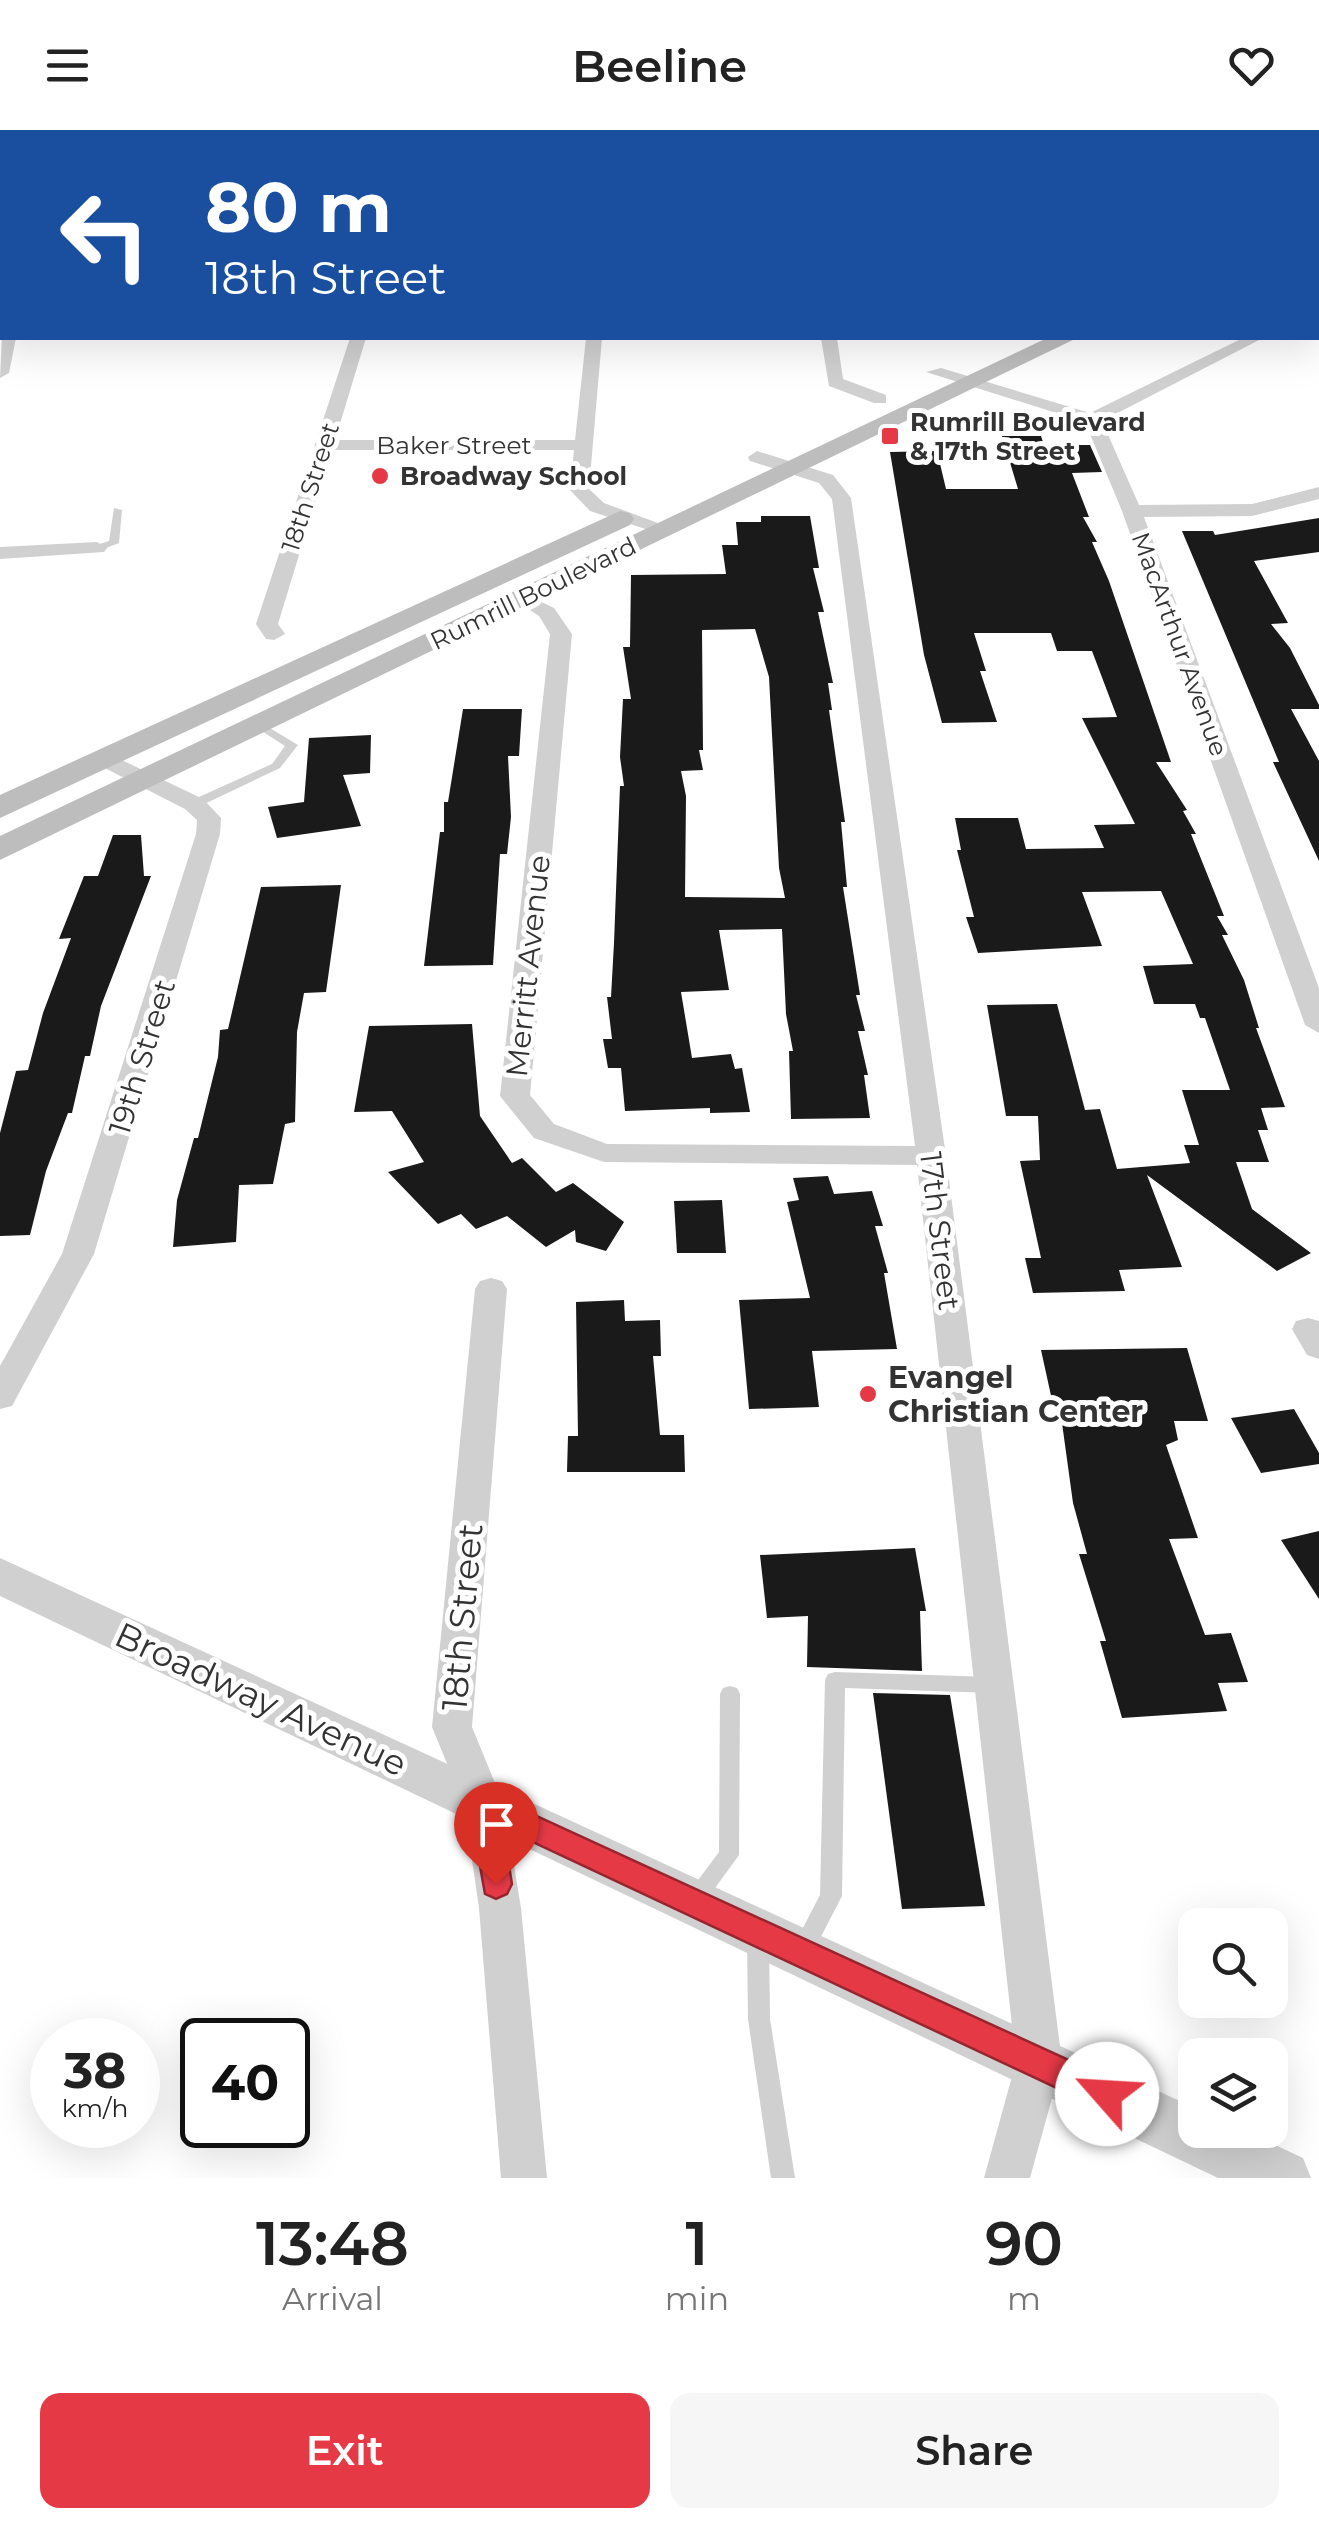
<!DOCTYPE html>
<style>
:root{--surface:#fff;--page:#f6f6f6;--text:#222;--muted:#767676;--accent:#e63946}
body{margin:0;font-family:Montserrat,sans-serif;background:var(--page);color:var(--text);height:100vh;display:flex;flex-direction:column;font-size:38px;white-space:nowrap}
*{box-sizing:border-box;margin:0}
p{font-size:32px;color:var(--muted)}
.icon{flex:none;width:55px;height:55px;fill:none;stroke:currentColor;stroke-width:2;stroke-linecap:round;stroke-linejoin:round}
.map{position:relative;height:2048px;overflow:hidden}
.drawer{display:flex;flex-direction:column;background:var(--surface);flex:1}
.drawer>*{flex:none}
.guide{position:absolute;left:0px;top:0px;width:1320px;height:210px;box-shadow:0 10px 40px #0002;background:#1a4fa0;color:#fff;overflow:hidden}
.controls{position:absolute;left:1178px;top:1778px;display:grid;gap:20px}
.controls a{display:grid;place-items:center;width:110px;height:110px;border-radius:20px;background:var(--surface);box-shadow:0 10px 40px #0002;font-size:50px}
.speed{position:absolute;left:30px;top:1888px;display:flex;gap:20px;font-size:50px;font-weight:700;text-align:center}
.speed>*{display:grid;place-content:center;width:130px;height:130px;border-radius:50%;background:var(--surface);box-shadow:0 10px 40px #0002;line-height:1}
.speed small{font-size:25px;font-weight:400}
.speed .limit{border:5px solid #111;border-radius:15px;background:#fff;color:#111}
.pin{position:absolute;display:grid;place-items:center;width:85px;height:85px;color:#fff;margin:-102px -42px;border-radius:50% 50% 50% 0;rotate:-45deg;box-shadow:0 0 10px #0007}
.pin .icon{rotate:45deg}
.me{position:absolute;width:110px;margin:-55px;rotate:296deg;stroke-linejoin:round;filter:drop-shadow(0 0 8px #0008)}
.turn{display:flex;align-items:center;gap:35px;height:210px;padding:0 40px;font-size:45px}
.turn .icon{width:130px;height:130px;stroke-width:2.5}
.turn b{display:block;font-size:70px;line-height:85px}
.eta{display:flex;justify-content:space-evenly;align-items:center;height:170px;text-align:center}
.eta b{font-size:60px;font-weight:600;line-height:70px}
.button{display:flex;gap:20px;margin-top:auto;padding:20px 40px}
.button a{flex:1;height:115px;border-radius:20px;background:var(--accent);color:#fff;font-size:40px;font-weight:600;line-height:115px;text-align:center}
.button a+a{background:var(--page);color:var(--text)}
header{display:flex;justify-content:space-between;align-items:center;height:130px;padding:0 40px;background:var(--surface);font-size:45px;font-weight:600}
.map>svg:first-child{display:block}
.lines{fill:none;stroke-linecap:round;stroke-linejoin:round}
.stream{stroke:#cfe2ee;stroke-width:5}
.building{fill:#1a1a1a;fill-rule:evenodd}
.service{fill:#d0d0d0;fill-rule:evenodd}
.minor{fill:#d0d0d0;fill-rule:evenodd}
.tertiary{fill:#d0d0d0;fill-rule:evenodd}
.secondary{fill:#bdbdbd;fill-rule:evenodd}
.route{fill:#e63946;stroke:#96252e;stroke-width:2.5}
.poi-dot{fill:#e63946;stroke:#fff;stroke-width:4}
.labels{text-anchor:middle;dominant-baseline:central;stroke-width:10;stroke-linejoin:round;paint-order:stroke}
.far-poi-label{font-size:25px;font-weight:bold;fill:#333;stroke:#fff;text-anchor:start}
.far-street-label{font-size:25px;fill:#333;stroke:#fff}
.street-label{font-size:30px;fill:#333;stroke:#fff}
.poi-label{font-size:30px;font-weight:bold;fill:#333;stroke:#fff;text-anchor:start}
.near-street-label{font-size:35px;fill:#333;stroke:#fff}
</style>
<header><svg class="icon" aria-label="menu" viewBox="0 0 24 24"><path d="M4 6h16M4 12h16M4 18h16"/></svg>Beeline<svg class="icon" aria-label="heart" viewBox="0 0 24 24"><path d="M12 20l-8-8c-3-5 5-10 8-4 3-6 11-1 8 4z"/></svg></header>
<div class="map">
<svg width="1319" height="2048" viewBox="0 0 1319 2048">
<rect width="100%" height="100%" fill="#fff"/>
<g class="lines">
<polyline class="stream" points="287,2 302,0"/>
</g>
<g class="building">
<polygon points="1002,306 1041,306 1044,315 1090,315 1102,342 1072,343 1089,387 1083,387 1097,412 1092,412 1109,451 1171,632 1156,632 1187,680 1183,681 1196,704 1191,704 1224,786 1217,786 1228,805 1222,805 1244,850 1259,898 1256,898 1285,977 1261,978 1268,1000 1258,1000 1269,1032 1236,1032 1252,1079 1311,1123 1277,1141 1147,1045 1182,1137 1119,1140 1125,1161 1033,1163 1025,1128 1041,1128 1020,1031 1040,1030 1038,986 1006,986 987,875 1057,874 1085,980 1100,979 1117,1039 1190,1033 1184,1015 1199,1015 1182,960 1230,960 1205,888 1200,888 1195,874 1154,874 1143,836 1193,834 1161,761 1082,762 1102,816 978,823 966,787 974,787 957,720 961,720 955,688 1018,688 1026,719 1104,718 1094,695 1135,694 1082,588 1117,587 1092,521 1057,521 1051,503 974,503 986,541 980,541 997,592 942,593 924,525 890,322 937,321 946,359 1018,359"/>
<path d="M761,386h49l9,52h-6l11,44h-6l15,71h-5l4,27h-3l16,112h-4l6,65h-4l17,108h-4l9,36h-7l10,44h-4l6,43 -79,1 -2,-68h4l-7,-37 -4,-85 -63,1 10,60 -48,2 11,66 39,-4 4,15 7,-1 8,44 -40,1v-5l-85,3 -4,-43h-13l-5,-29h9l-5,-42h4l3,-54 6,-157h4l-4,-29 3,-58h8l-8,-52h7l1,-72 95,-1 -4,-29h16l-2,-23h25zM755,499l14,48 10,191 6,30 -100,-1 1,-101 -5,-25 22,-1 -4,-20h4l-1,-120z"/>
<polygon points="1319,388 1319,422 1254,431 1288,493 1271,494 1290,518 1319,575 1319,579 1291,579 1319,631 1319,731 1273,632 1279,632 1182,401 1213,401 1215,405"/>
<polygon points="463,579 522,579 519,626 508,626 511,687 507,724 500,724 493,835 424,836 440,702 444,702 444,672 448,672"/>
<polygon points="371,605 370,643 343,645 361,696 277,708 268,677 304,672 309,608"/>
<polygon points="113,705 141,705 144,746 151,746 101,876 90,926 85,926 72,983 68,983 46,1041 30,1105 0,1106 0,1003 16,941 28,940 43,883 71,808 59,809 84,746 98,746"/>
<polygon points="341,755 326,862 304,863 297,902 295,992 285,994 273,1054 239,1055 236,1112 173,1117 177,1070 194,1008 198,1008 218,927 220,900 228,899 261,757"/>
<polygon points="472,894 480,986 512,1033 522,1028 556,1062 573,1053 624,1092 606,1121 576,1112 575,1100 546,1117 507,1086 476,1099 461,1084 438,1094 388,1042 424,1032 392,981 354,982 369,896"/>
<polygon points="828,1046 834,1064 872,1061 883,1096 875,1096 888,1143 884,1143 897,1219 812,1221 819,1277 749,1279 739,1170 810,1168 787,1072 799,1070 793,1048"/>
<polygon points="722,1070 726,1123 677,1123 674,1071"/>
<polygon points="624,1170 625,1191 660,1190 661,1226 653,1226 660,1305 684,1305 685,1342 567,1342 568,1306 578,1306 576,1172"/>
<polygon points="1187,1218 1208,1291 1174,1291 1178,1310 1166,1315 1198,1408 1169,1409 1205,1505 1231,1503 1248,1552 1218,1553 1227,1581 1122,1588 1100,1511 1106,1511 1079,1424 1087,1424 1073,1373 1062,1293 1057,1293 1041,1220"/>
<polygon points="1294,1279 1319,1323 1319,1334 1261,1343 1231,1288"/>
<polygon points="1319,1401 1319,1469 1281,1410"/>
<polygon points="915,1418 926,1481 920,1481 922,1541 807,1537 808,1486 767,1488 760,1425"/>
<polygon points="873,1563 950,1565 985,1776 902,1779"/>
</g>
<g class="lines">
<g class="service">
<polygon points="645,0 651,0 652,2 646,2"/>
<polygon points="1116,0 1124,0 1126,2 1119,2"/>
<polygon points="114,378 122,380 119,413 101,420 93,420 93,416 109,411"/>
<polygon points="258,591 298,615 280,638 198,677 190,677 190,671 272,634 285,616 254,596 254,592"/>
<polygon points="835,1542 993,1547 1000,1549 1003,1555 1000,1561 993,1563 845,1558 842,1766 812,1824 804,1827 796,1824 793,1817 820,1765 825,1550 828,1544"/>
<polygon points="730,1556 737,1558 740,1564 739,1725 702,1776 695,1778 688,1776 684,1769 719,1722 720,1564 723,1558"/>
<polygon points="758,1800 766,1803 769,1810 770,1889 795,2048 771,2048 748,1889 747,1810 750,1803"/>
</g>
<g class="minor">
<rect x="1318" y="171" width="1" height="10"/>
<rect x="0" y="181" width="2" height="10"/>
<polygon points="2,205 16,208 9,243 0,248"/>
<polygon points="350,208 366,208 335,310 575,310 586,208 602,208 589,359 604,373 674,399 664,405 590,381 570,360 574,320 331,320 278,494 285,504 274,510 266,509 256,494"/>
<polygon points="821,208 837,208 843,249 886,265 886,273 874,273 829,256"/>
<polygon points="1243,208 1263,208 1102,291 1139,375 1252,374 1319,357 1319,369 1252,386 1144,387 1319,858 1319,903 1305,895 1122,381 1085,292 926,242 941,238 1090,283"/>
<polygon points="757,321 833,345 851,368 946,1026 1062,1932 1030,2048 984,2048 1016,1932 917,1035 604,1032 534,1008 500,966 550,504 539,486 513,469 523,463 554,478 572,504 530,965 554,994 607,1014 915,1016 832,369 819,353 750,331 748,327"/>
<polygon points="97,412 107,418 104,422 0,429 0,417"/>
<polygon points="105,622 203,669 221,688 220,704 94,1124 12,1276 0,1279 0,1236 62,1124 196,704 197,690 185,679 97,634 93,629 97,624"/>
<polygon points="491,1148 502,1151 507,1159 472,1597 504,1675 521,1778 547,2048 501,2048 479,1778 464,1675 432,1597 475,1159 480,1151"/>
<polygon points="1308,1188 1319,1191 1319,1229 1307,1225 1292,1199 1296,1191"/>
</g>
<g class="tertiary">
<rect x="1318" y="17" width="1" height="10"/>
<rect x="0" y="38" width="2" height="10"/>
<rect x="1318" y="63" width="1" height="10"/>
<polygon points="0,1428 1195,1978 1195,2000 1243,2000 1303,2028 1311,2048 1218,2048 0,1466"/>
</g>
<g class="secondary">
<polygon points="1319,32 1319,45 1318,45 1318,33"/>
<polygon points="1047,208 1077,208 0,730 0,706"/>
<polygon points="620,381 630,383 634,389 630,395 0,688 0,665"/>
</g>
</g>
<polygon class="route" points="484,1662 1119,1953 1124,1964 1119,1976 1107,1981 1095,1976 503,1698 512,1754 507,1764 496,1769 485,1764 469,1675 473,1665"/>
<g class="poi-dot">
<rect x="880" y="296" width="20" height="20" rx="5"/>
<circle cx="380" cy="346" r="10"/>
<circle cx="868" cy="1264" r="10"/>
</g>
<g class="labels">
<g class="far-poi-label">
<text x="910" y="292">Rumrill Boulevard<tspan x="910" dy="29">&amp; 17th Street</tspan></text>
<text x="400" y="346">Broadway School</text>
</g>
<g class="far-street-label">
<text x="454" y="315">Baker Street</text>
<text transform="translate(310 357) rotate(-72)">18th Street</text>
<text transform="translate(533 463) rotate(-26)">Rumrill Boulevard</text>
<text transform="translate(1180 514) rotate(70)">MacArthur Avenue</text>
</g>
<g class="street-label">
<text transform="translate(528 836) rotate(-84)">Merritt Avenue</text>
<text transform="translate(142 927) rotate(-73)">19th Street</text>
<text transform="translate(940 1101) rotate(83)">17th Street</text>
</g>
<g class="poi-label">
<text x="888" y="1247">Evangel<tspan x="888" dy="34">Christian Center</tspan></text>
</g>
<g class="near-street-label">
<text transform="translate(462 1487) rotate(-85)">18th Street</text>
<text transform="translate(261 1569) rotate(25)">Broadway Avenue</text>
</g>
</g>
</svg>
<div class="controls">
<a><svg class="icon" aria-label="search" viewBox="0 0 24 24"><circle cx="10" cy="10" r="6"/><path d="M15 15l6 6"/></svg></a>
<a><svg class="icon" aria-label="layers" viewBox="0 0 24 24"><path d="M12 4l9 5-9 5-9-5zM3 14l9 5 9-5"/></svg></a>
</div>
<div class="speed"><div>38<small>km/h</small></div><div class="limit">40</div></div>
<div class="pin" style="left:496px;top:1754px;background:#d93025"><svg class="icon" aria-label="arrive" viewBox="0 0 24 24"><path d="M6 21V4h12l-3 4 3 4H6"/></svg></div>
<svg class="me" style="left:1107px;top:1964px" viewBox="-20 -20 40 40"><circle r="19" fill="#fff"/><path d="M0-13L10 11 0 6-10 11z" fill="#e63946"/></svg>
<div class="guide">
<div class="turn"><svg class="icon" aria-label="left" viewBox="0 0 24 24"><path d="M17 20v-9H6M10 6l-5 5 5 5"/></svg><div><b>80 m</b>18th Street</div></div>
</div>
</div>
<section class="drawer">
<div class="eta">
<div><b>13:48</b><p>Arrival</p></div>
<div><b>1</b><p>min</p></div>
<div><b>90</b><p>m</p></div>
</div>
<div class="button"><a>Exit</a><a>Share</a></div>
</section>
